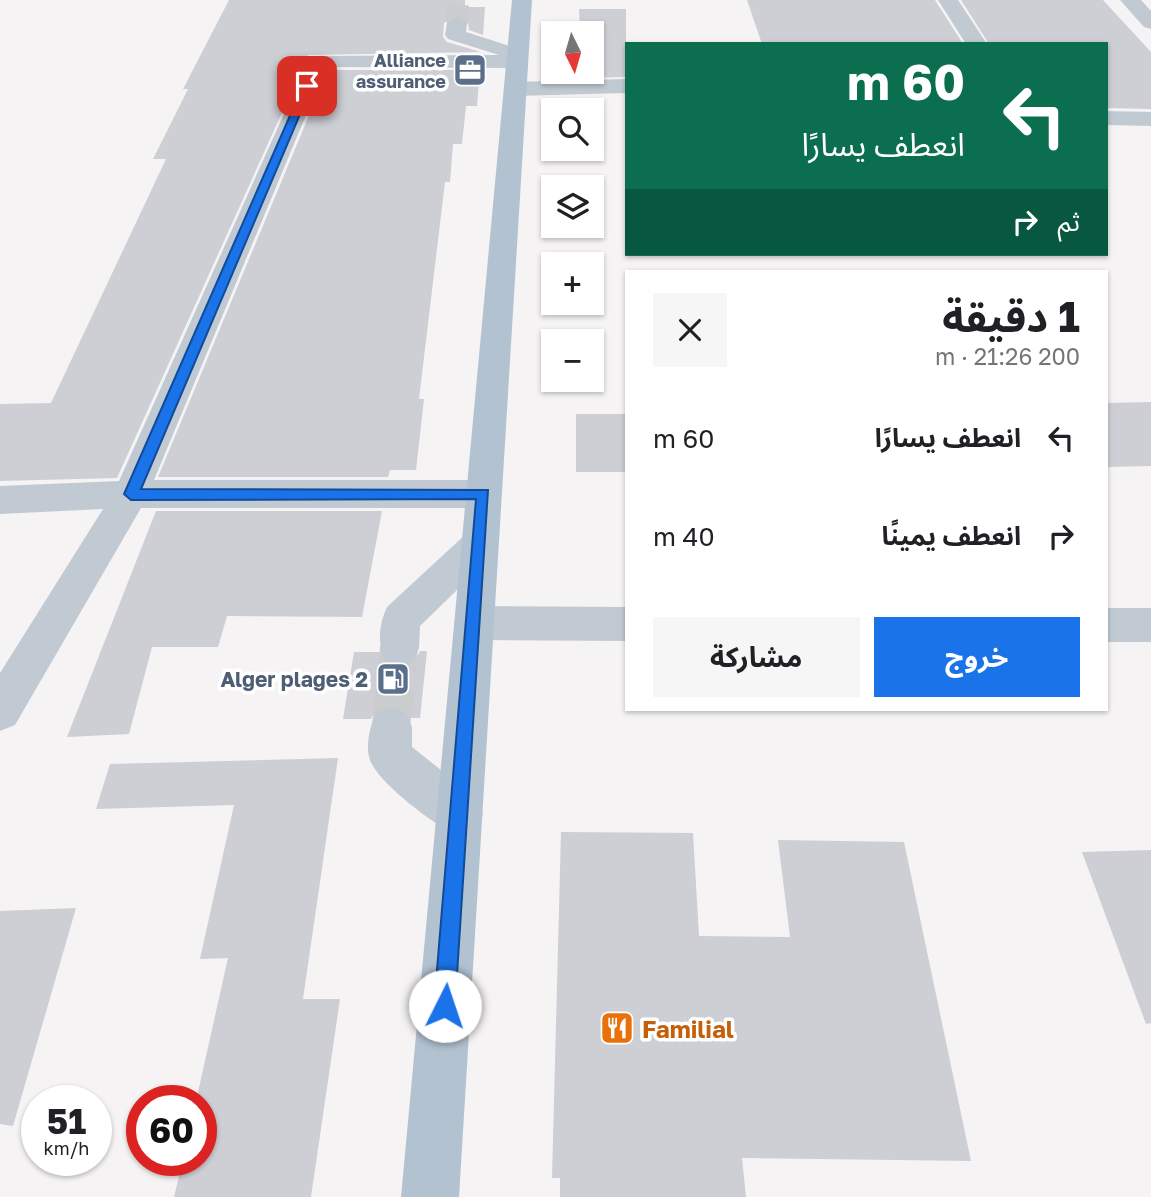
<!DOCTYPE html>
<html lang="ar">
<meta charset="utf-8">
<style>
:root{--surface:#fff;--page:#f6f6f6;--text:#202124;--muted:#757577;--accent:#1a73e8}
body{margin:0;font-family:"Golos Text","Noto Sans Arabic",sans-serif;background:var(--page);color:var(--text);direction:rtl;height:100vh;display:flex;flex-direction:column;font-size:26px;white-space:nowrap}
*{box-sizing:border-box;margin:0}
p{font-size:23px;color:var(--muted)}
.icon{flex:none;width:38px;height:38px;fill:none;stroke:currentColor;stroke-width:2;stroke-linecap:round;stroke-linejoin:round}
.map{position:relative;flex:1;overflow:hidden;direction:ltr}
.panel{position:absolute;left:625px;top:270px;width:483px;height:441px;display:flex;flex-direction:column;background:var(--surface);border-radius:0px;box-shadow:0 2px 5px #0004;direction:rtl}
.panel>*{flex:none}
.guide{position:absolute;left:625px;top:42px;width:483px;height:214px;border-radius:0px;box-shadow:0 2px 5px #0004;direction:rtl;background:#0b6e4f;color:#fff;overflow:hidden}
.needle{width:46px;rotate:175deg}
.controls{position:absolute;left:541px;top:21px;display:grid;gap:14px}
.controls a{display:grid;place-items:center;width:63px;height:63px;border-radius:0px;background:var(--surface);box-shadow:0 2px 5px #0004;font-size:35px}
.speed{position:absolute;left:21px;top:1085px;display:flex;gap:14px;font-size:35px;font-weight:700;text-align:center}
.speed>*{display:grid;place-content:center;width:91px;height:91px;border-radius:50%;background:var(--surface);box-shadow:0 2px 5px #0004;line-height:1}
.speed small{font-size:18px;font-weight:400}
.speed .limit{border:10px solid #d22;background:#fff;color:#111}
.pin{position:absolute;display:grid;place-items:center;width:60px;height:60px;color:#fff;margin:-30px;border-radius:14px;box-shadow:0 4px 10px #0006}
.me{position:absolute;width:77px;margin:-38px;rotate:4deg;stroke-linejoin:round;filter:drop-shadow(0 0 5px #0008)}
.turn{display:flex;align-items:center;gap:24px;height:147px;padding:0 28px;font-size:32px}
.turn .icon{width:91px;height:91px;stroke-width:2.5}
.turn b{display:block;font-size:49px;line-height:60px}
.then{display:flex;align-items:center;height:66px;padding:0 28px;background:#0003;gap:14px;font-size:26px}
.round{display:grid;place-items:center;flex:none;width:74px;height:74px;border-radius:0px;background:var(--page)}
.summary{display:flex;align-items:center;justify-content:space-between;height:119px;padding:0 28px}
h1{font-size:42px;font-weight:700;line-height:52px}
.action{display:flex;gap:14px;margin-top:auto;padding:14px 28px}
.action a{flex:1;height:80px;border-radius:0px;background:var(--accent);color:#fff;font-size:28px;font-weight:700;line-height:80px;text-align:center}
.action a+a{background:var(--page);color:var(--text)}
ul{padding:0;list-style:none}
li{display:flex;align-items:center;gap:21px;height:98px;padding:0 28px}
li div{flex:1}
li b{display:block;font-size:26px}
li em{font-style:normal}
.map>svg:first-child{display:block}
.building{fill:#cdcfd5}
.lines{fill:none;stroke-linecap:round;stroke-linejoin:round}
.minor-tunnel-far1{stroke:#caccce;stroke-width:22;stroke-dasharray:22 11;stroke-linecap:butt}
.minor-tunnel{stroke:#caccce;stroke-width:38;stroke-dasharray:38 19;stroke-linecap:butt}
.minor{fill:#c1cad2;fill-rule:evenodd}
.major{fill:#b3c2d1;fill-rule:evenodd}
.route{fill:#1a73e8;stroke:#114b97;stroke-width:2}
.labels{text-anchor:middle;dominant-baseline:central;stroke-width:7;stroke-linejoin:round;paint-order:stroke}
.far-service-label{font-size:18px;font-weight:bold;fill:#4e5e75;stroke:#fff;text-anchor:end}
.service-label{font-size:21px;font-weight:bold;fill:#4e5e75;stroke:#fff;text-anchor:end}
.near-food-label{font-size:24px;font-weight:bold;fill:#c56008;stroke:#fff;text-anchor:start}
</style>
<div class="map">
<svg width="1151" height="1197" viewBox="0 0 1151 1197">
<rect width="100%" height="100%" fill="#f5f3f3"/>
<g class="building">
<polygon points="229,0 465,0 465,7 485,7 483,35 469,30 468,21 456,15 444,23 443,37 447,42 481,52 308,55 117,478 0,481 0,404 51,403 166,159 153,159 188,89 183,89"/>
<polygon points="747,0 935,0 963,44 762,44"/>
<polygon points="961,0 1103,0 1151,52 1151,109 1106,108 1106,44 989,44"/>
<polygon points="579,9 626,9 626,77 584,78 583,72 592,72 592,33 580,33"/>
<polygon points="328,70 480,70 477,106 466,106 462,144 453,144 450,182 445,182 419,399 424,399 416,470 390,470 388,477 158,477"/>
<polygon points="1151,402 1151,466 1106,467 1106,403"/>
<rect x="576" y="414" width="50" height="58"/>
<polygon points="156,511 382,511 362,617 227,616 218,647 152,647 129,734 67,737"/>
<polygon points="420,651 427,651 420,718 411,718 407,711 390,705 375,711 371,719 343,719 354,652 379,652 384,663 400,668 414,663"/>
<polygon points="338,758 303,999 340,999 311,1197 174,1197 183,1160 201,1160 201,1101 196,1101 228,958 200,959 234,805 96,809 110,764"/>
<polygon points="561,832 693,833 699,936 790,937 778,840 904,842 971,1161 742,1158 746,1197 560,1197 560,1178 552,1178"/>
<polygon points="1151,850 1151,1023 1146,1024 1082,852"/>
<polygon points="76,908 13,1126 0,1124 0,911"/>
</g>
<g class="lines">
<polyline class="minor-tunnel-far1" points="457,23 458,5"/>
<polyline class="minor-tunnel" points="391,727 399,648"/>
<g class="minor">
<polygon points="938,0 958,0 987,44 966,44"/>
<polygon points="1120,0 1141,0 1151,11 1151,29 1144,27"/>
<polygon points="457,17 467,23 466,32 513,47 517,51 513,56 525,57 528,62 517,68 326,67 154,480 483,480 495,484 501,494 495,504 483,508 141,508 15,725 0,731 0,673 103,509 0,514 0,486 119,481 310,56 499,55 448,39 445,35 447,23"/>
<polygon points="626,79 626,93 515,96 504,89 515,82"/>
<polygon points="1106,111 1151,112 1151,126 1106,125"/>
<path d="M480,529l13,4 5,11 -5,11 -73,71 -1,22 -6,13 -14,5 -14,-5c-8,-18 -6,-37 2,-54l80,-74z"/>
<polygon points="474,606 626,607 626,641 474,640 460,635 454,623 460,611"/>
<rect x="1106" y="608" width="45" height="34"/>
<path d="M391,707l15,6 6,14v20l64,51 7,16 -7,16 -16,7c-23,-10 -82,-54 -90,-77 -5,-14 0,-34 6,-47z"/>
</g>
<polygon class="major" points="512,0 532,0 459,1197 401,1197"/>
</g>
<polygon class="route" points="307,84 312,86 141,489 488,490 455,1006 452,1013 445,1016 437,1013 434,1006 476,499 131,500 124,494 303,86"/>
<defs>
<symbol id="office-square" viewBox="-11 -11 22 22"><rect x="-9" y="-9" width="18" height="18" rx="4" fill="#5c6f8a" stroke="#fff"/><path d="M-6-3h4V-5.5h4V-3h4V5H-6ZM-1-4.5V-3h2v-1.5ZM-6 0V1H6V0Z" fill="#fff"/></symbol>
<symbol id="fuel-square" viewBox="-11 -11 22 22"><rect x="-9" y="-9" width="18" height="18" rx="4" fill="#5c6f8a" stroke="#fff"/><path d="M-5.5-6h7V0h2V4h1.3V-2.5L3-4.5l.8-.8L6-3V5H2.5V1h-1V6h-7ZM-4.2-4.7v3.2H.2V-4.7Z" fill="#fff"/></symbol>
<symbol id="restaurant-square" viewBox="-11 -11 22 22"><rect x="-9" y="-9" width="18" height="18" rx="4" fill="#e8710a" stroke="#fff"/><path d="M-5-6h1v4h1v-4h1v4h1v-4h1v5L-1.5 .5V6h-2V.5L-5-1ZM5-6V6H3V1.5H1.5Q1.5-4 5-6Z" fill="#fff"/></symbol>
</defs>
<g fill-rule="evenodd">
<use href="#office-square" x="451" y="51" width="38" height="38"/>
<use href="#fuel-square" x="374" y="660" width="38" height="38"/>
<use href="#restaurant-square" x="598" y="1009" width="38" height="38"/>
</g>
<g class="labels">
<g class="far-service-label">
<text x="446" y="60">Alliance<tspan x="446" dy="21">assurance</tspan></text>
</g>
<g class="service-label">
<text x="368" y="679">Alger plages 2</text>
</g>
<g class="near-food-label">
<text x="642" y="1028">Familial</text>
</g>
</g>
</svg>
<div class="controls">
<a><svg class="needle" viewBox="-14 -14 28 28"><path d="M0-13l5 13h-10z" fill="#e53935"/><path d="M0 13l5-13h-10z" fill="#757577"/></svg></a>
<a><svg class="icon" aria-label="search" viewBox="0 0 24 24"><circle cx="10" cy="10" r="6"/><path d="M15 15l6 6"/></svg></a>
<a><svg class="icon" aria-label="layers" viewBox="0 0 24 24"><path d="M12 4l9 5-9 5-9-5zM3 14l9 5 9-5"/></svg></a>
<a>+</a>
<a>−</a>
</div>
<div class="speed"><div>51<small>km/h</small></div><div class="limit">60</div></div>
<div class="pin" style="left:307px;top:86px;background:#d93025"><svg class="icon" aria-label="arrive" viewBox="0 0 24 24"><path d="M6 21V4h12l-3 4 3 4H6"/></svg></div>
<svg class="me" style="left:445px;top:1006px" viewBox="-20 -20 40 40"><circle r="19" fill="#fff"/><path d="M0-13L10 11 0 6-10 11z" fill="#1a73e8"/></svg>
<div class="guide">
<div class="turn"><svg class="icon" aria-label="left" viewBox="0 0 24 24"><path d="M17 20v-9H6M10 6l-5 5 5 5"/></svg><div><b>60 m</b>انعطف يسارًا</div></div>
<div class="then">ثم<svg class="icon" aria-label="right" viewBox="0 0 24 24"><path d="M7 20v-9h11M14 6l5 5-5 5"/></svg></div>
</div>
<section class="panel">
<div class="summary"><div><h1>1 دقيقة</h1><p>200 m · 21:26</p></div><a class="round"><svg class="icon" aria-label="close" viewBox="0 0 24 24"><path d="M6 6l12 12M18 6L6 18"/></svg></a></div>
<ul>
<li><svg class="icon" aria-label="left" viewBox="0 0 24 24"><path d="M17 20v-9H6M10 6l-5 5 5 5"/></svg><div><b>انعطف يسارًا</b></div><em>60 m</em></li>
<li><svg class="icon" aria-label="right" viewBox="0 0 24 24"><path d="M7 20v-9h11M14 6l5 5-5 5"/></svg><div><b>انعطف يمينًا</b></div><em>40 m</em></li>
</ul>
<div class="action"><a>خروج</a><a>مشاركة</a></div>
</section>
</div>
